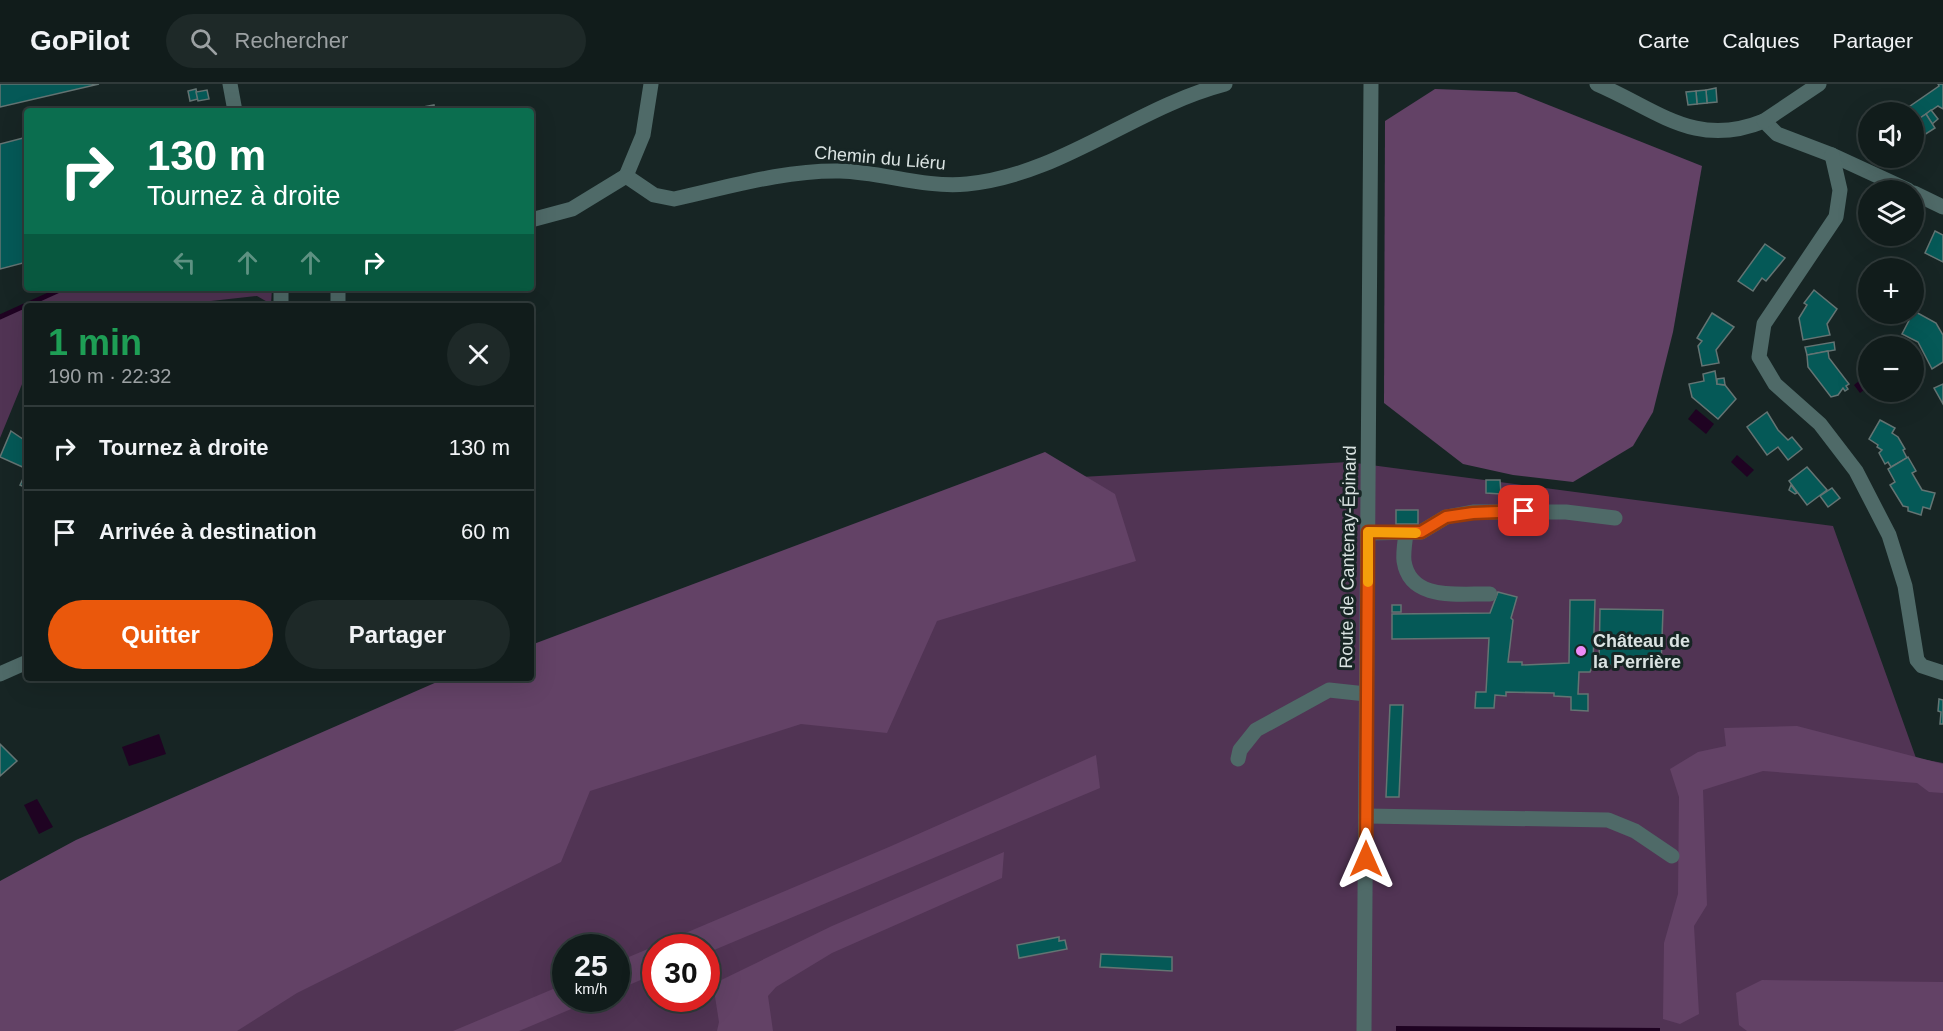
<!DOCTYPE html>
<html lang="fr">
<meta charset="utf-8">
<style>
:root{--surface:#111c1b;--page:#1e2928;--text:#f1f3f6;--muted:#9ca1a3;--line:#303a3a;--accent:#ea580c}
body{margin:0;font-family:Helvetica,sans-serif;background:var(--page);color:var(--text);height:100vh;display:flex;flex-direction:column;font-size:22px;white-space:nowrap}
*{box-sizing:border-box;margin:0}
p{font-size:20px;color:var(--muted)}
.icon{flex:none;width:33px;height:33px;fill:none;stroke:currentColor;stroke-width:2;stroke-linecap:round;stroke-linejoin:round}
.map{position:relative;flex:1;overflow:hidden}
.sheet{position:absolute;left:24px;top:219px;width:510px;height:378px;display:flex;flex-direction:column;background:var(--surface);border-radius:6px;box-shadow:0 6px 24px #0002,0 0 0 2px var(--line)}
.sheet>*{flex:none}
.guide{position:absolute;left:24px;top:24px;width:510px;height:183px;border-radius:6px;box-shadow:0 6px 24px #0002,0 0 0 2px var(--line);background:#0b6e4f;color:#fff;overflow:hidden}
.controls{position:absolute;left:1858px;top:18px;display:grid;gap:12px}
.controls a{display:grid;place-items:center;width:66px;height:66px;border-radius:50%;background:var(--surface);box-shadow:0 6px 24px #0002,0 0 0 2px var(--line);font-size:30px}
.speed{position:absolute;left:552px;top:850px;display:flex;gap:12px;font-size:30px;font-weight:700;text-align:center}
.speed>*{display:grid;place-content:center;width:78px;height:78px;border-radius:50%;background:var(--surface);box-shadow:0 6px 24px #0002,0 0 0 2px var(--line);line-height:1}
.speed small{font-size:15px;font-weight:400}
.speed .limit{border:9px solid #d22;background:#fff;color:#111}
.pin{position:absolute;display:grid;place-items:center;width:51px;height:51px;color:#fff;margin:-26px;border-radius:12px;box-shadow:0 3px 9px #0006}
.me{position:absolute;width:66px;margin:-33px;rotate:0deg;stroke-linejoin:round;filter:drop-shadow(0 0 4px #0008)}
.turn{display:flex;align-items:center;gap:21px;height:126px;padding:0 24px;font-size:27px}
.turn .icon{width:78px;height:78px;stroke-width:2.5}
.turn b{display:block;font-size:42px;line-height:51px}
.lanes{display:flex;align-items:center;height:57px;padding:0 24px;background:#0003;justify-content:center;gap:30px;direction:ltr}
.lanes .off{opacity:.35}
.round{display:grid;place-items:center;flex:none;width:63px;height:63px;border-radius:32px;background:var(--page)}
.summary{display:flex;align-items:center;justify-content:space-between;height:102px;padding:0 24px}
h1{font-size:36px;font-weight:700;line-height:45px;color:#1e9e55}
.cta{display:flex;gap:12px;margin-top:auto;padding:12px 24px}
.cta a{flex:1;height:69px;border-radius:36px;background:var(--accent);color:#fff;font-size:24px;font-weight:700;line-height:69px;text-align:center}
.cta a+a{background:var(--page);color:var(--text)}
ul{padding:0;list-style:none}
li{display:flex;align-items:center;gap:18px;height:84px;padding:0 24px;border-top:2px solid var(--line)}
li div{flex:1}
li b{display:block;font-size:22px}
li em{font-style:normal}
header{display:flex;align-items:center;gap:36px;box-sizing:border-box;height:84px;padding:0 30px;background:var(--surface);border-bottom:2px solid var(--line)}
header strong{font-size:28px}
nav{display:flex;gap:33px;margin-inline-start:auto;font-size:21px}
.search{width:420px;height:54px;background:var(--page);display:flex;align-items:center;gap:15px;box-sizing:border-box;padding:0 21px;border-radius:33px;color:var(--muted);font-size:22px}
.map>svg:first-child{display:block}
.green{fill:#513454;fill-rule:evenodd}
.forest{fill:#634266}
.water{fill:#1f0322}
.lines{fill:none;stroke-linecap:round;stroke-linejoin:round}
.stream{stroke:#1f0322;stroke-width:5}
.building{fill:#055957;stroke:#647473;stroke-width:1.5}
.minor{stroke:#4f6a68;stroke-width:15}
.route-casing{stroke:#983908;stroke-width:15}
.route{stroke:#ea580c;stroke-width:10}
.slow{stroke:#f59e0b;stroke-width:10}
.poi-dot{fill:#ee8bf8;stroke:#172524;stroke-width:2}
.labels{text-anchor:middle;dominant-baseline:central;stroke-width:6;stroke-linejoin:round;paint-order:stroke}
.street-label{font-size:18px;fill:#dae3e2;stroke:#172524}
.poi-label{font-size:18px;font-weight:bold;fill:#dae3e2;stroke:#172524;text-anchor:start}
</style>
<header>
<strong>GoPilot</strong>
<div class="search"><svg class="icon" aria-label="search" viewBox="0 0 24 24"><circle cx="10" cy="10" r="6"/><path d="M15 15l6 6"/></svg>Rechercher</div>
<nav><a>Carte</a><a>Calques</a><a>Partager</a></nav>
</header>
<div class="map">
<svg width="1943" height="947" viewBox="0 0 1943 947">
<rect width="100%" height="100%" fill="#172524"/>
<g class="green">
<polygon points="68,204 272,204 271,220 257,212 166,222 27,222 27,288 0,354 0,234"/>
<path d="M1348,378l485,64 83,232 27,5v268h-1943v-102l1081,-452zM566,864h50v51h-50zM656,864h50v51h-50z"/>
</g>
<g class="forest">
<polygon points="1435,5 1516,8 1702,82 1673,248 1653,328 1633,362 1573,398 1513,391 1463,380 1384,319 1385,37"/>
<polygon points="1045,368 1115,410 1136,477 937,537 887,649 801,640 590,707 561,778 297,909 237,947 0,947 0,797 76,756 446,594 531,594 531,561"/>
<polygon points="1797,642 1943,680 1943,709 1929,708 1917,699 1763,687 1703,706 1707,821 1694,842 1699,930 1680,940 1663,935 1664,859 1678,810 1679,713 1670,685 1698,668 1726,662 1724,644"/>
<polygon points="1096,671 1100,704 707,869 706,864 656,864 655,890 617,906 617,878 889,763"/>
<polygon points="1004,768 1002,794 832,869 776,903 768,912 773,947 717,947 719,938 713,900 832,842"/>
<polygon points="1762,896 1943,898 1943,947 1747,947 1739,941 1736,909"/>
<polygon points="565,900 566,915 595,915 519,947 453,947"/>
</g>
<g class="water">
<polygon points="1867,284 1869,302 1860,309 1854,301 1864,293 1861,289"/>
<polygon points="1696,325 1714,340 1706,350 1688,335"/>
<polygon points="1737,371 1754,386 1747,393 1731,378"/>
<polygon points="159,650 166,670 129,682 122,663"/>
<polygon points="37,715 53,743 39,750 24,721"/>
<polygon points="1396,942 1660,944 1660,947 1396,947"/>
</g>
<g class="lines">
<polyline class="stream" points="0,233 64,204"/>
</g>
<g class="building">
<polygon points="0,0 99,0 0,23"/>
<polygon points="1938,0 1943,0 1943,25 1938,22 1914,38 1914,28 1903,27 1939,2"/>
<polygon points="1716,4 1717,18 1707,19 1706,6"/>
<polygon points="196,5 198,15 190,17 188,7"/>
<polygon points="207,6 209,15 198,17 196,8"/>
<polygon points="1706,6 1707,19 1697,20 1696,7"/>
<polygon points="1696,7 1697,20 1688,21 1686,8"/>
<polygon points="434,21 435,27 403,27"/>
<polygon points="1931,26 1938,35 1932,40 1926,30"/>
<polygon points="1926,30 1935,44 1921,53 1918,48 1914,51 1914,38"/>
<polygon points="27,53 27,178 0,185 0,60"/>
<polygon points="1935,147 1943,151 1943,178 1925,169"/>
<polygon points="1765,160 1785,174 1766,197 1762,194 1753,207 1738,197"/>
<polygon points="1814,206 1837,225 1827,240 1830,251 1803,256 1799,234 1807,221 1804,219"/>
<polygon points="1914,227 1936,239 1943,251 1943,278 1932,285 1918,258 1902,250"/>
<polygon points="1712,229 1734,243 1716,266 1719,279 1702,282 1698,262 1702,257 1697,254"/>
<polygon points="1834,258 1835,266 1807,271 1805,263"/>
<polygon points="1828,267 1829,274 1849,300 1846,302 1848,305 1845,307 1843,304 1838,311 1831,313 1808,283 1807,271"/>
<polygon points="1715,287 1717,300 1725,301 1736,315 1718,335 1692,313 1689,300 1704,297 1703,290"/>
<polygon points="1724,294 1725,301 1717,300 1717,295"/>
<polygon points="1943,300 1943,320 1934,304"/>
<polygon points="1767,328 1778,346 1788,356 1792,353 1802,365 1788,376 1778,363 1767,371 1747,343"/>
<polygon points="1880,336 1895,344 1892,349 1898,353 1905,365 1903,366 1907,374 1891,383 1888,378 1885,380 1879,369 1882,366 1877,363 1878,361 1869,355"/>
<polygon points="11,347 27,358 27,385 0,373"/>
<polygon points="1908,373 1916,387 1912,389 1922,406 1935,409 1930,425 1923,423 1921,431 1908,427 1908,423 1903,422 1890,401 1895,398 1888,385"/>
<polygon points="1807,383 1827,406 1807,421 1789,397"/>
<polygon points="27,386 27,404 20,401"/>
<polygon points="1486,396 1500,396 1501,410 1486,409"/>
<polygon points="1791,401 1797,409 1795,410 1789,406"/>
<polygon points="1832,404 1840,414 1828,423 1820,412"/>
<rect x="1396" y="426" width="22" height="14"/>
<polygon points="1498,508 1517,513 1511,534 1513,536 1508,578 1522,578 1522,581 1569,579 1570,516 1595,516 1593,580 1590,588 1579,588 1578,610 1588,610 1588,627 1571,626 1571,613 1554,612 1554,609 1506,608 1506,612 1495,611 1494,624 1475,624 1476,608 1486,608 1489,554 1392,555 1392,530 1490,529"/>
<rect x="1392" y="521" width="9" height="7"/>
<polygon points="1600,525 1663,526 1661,582 1599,581"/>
<polygon points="1939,615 1943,616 1943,640 1940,640 1941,628 1938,627"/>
<polygon points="1390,621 1403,621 1399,713 1386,713"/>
<polygon points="0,660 17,677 0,692"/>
<polygon points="1059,853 1059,857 1065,856 1067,865 1019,874 1017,861"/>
<polygon points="1101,870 1172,873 1172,887 1100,883"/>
</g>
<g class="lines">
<g class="minor">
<polyline points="230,0 235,27"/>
<path d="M1597,0c61,26 98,65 167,37l13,13 55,21 76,35"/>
<polyline points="1764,37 1819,0"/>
<polyline points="1832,71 1840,106 1836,133 1764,240 1759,273 1775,300 1820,340 1856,387 1889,451 1905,502 1917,576 1922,582 1943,589"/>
<polyline points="626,92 643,51 651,0"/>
<polyline points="1914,109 1943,123"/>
<path d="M531,136l41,-11 54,-33 28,19 20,4c55,-12 110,-29 166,-28 43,1 83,17 127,13 94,-9 167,-76 258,-100"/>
<polyline points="281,204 281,222"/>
<polyline points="338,222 338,204"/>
<polyline points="1368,449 1421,448 1446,433 1473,428 1566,428 1615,434"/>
<path d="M1406,449c-1,9 -3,19 -2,28 6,41 56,32 86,33"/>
<polyline points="0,590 27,578"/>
<polyline points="1238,675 1240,666 1256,646 1329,606 1366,610"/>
<polyline points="1366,732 1608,736 1635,747 1672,772"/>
<polyline points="1364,947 1371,0"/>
</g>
</g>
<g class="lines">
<defs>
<polyline id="route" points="1366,775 1368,448 1421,448 1446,433 1473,429 1524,427"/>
</defs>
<use href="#route" class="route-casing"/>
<use href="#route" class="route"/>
<polyline class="slow" points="1368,498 1368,448 1416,449"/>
</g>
<circle class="poi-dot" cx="1581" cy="567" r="6"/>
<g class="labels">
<g class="street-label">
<text transform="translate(880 74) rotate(5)">Chemin du Liéru</text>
<text transform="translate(1348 473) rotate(-89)">Route de Cantenay-Épinard</text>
</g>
<g class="poi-label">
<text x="1593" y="557">Château de<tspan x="1593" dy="21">la Perrière</tspan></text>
</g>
</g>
</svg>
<div class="controls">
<a><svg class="icon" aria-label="sound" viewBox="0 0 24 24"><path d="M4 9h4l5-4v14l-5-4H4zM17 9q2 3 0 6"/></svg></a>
<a><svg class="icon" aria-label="layers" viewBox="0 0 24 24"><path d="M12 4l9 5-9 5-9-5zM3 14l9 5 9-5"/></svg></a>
<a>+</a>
<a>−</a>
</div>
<div class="speed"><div>25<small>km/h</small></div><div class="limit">30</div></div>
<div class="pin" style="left:1524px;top:427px;background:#d93025"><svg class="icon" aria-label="arrive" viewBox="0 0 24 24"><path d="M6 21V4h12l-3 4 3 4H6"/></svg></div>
<svg class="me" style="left:1366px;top:775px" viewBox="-20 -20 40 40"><path d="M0-17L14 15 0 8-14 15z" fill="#ea580c" stroke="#fff" stroke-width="4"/></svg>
<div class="guide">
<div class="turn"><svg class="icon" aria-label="right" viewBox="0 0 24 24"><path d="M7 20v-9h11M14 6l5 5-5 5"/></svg><div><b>130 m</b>Tournez à droite</div></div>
<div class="lanes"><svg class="icon off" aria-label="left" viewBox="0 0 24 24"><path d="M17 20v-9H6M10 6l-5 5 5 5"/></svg><svg class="icon off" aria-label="ahead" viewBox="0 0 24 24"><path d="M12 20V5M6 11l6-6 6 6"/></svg><svg class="icon off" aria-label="ahead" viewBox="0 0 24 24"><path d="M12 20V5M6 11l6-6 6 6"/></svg><svg class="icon" aria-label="right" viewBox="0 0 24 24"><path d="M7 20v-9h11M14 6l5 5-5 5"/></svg></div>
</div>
<section class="sheet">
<div class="summary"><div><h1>1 min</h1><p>190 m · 22:32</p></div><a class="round"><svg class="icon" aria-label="close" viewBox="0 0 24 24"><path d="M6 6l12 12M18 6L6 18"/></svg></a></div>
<ul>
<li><svg class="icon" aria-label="right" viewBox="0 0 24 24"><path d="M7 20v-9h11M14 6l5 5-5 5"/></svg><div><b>Tournez à droite</b></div><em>130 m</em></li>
<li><svg class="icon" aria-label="arrive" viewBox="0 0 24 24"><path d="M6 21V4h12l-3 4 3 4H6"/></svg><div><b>Arrivée à destination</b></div><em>60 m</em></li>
</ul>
<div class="cta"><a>Quitter</a><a>Partager</a></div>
</section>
</div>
